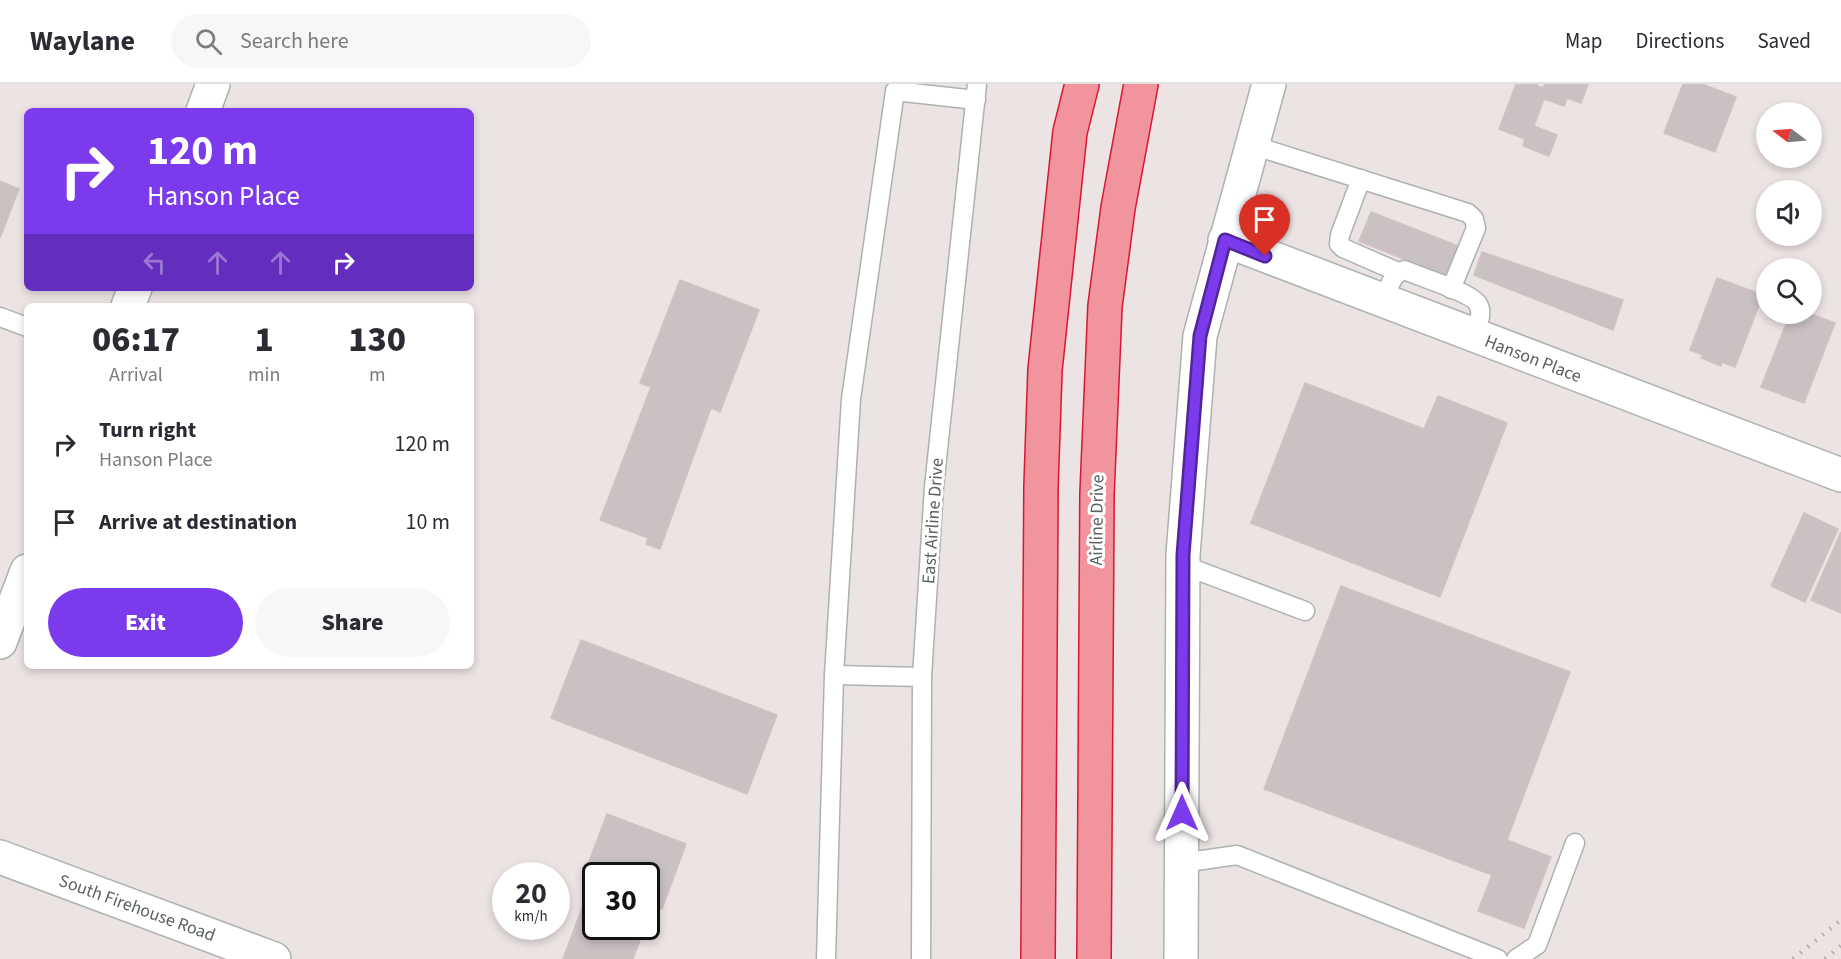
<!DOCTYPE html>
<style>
:root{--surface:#fff;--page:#f7f7f7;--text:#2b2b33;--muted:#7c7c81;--line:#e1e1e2;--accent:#7c3aed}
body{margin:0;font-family:"Source Sans 3",sans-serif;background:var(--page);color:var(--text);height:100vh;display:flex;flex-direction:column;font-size:22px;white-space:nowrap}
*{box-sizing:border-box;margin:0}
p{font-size:20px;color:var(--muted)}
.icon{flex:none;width:33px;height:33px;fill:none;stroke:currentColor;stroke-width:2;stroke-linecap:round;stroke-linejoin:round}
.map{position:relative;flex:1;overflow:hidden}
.side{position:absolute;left:24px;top:219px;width:450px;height:366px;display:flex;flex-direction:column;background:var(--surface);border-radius:9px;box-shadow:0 3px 9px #0003}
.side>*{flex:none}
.hud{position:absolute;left:24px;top:24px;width:450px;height:183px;border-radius:9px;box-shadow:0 3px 9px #0003;background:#7c3aed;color:#fff;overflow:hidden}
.needle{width:39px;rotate:286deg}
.buttons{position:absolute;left:1756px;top:18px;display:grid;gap:12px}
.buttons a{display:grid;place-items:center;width:66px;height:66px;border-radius:50%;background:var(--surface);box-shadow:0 3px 9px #0003;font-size:30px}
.speed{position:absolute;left:492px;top:778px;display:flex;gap:12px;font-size:30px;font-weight:700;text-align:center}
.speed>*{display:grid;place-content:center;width:78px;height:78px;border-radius:50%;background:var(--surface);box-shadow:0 3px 9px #0003;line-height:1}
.speed small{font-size:15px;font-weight:400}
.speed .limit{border:3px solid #111;border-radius:9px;background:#fff;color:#111}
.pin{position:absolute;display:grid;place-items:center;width:51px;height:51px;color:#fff;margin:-62px -26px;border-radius:50% 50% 50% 0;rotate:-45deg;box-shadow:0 0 6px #0007}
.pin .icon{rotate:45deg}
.me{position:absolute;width:66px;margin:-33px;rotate:0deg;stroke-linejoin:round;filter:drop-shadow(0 0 4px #0008)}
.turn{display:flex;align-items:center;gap:21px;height:126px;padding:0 24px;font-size:27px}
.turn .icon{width:78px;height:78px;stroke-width:2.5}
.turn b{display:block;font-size:42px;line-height:51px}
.lanes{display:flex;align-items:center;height:57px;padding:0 24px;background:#0003;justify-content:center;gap:30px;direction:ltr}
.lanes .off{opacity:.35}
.eta{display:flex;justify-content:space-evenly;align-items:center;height:102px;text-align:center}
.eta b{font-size:36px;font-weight:800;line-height:42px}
.action{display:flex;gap:12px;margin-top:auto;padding:12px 24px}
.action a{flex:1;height:69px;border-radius:36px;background:var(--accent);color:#fff;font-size:24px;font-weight:800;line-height:69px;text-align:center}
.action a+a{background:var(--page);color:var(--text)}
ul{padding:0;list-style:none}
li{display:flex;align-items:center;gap:18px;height:78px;padding:0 24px}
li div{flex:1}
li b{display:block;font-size:22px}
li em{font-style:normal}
header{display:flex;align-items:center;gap:36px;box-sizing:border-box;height:84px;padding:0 30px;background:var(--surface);border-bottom:2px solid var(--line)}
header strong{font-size:28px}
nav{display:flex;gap:33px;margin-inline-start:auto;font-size:21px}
.search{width:420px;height:54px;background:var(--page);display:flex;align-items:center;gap:15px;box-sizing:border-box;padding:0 21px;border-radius:33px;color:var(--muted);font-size:22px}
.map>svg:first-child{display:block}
.building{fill:#cac1c3;stroke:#d0c2c4;stroke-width:1.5}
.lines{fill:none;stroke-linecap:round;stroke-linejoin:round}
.lane-casing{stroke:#acb2b1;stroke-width:21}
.street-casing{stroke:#acb2b1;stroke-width:36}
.highway-casing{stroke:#d81735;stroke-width:36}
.lane{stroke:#fff;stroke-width:18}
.street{stroke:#fff;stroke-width:33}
.highway{stroke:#f2949d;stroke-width:33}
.rail{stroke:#adaeae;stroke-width:4.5;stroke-dasharray:1.5 8;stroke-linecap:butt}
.route-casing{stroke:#51269a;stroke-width:15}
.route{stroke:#7c3aed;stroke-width:10}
.labels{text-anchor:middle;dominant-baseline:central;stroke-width:6;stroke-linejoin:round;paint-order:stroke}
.street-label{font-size:18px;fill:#5b6260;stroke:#fff}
</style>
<header>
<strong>Waylane</strong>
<div class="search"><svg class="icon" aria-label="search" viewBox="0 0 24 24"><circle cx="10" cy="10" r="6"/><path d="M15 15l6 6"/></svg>Search here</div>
<nav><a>Map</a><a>Directions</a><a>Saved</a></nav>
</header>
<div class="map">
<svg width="1841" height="875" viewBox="0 0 1841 875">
<rect width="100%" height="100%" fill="#ece3e3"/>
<g class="building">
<polygon points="1516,0 1538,0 1537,2 1543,4 1545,0 1588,0 1581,19 1567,14 1564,22 1544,15 1534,42 1557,51 1549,72 1523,62 1525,55 1499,45"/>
<polygon points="1683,0 1702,0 1736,13 1715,68 1664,49"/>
<polygon points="0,97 19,105 0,154"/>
<polygon points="1371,128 1458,162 1446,192 1359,157"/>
<polygon points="1482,168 1623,216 1613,246 1474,191"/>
<polygon points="1717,194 1763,211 1735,283 1722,278 1721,282 1701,274 1703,271 1690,266"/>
<polygon points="680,196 759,226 720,328 711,324 660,465 646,460 648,454 600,436 651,303 640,299"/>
<polygon points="1790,230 1811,230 1835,239 1804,319 1761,303"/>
<polygon points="1305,299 1424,345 1438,312 1507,339 1440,513 1251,439"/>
<polygon points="1804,429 1838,445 1805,518 1771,502"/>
<polygon points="1841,448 1841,529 1811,516"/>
<polygon points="1341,502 1570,588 1507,756 1551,773 1524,844 1478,827 1492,791 1264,705"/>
<polygon points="581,556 777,631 747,710 551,634"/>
<polygon points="607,730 686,760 662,825 653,822 646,839 646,792 596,792 596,843 645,843 633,875 563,875 591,800 582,796"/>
</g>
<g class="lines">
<defs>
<g id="lane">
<polyline points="1252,61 1468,129 1474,135 1476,144 1451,205"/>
<polyline points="1361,95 1340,151 1339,160 1343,164 1398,188"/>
<path d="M1384,218c4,-12 7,-28 20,-32 14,6 68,23 74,34 6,10 -1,22 -5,32"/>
<polyline points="0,233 27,243"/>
<polyline points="1183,481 1305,527"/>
<polyline points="922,593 834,591 851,315 895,7 976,16"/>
<polyline points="1182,779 1237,771 1498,875"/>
<polyline points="826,875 834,591"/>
<polyline points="921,875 922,593 934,403 977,0"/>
<polyline points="1516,875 1537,861 1575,759"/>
</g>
<g id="street">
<polyline points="203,27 213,0"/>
<polyline points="1225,156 1841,391"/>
<polyline points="128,222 135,204"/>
<polyline points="0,558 27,487"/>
<polyline points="0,773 274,875"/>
<polyline points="1181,875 1183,471 1200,252 1269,0"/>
</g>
<g id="highway">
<polyline points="1038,875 1041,402 1045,286 1070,48 1082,0"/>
<polyline points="1094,875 1097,410 1105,222 1118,124 1141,0"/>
</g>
</defs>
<use href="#lane" class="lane-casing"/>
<use href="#street" class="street-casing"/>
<use href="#highway" class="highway-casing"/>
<use href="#lane" class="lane"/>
<use href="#street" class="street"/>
<use href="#highway" class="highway"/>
<g class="rail">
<polyline points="1793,875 1841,836"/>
<polyline points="1825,875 1841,862"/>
</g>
</g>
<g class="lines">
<defs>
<polyline id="route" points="1182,729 1183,471 1200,252 1225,156 1265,172"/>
</defs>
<use href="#route" class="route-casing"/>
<use href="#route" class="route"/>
</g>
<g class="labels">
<g class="street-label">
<text transform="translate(1533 275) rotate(21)">Hanson Place</text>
<text transform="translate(1097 436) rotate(-89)">Airline Drive</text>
<text transform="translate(933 437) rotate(-86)">East Airline Drive</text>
<text transform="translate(137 824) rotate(20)">South Firehouse Road</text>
</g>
</g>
</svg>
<div class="buttons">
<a><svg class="needle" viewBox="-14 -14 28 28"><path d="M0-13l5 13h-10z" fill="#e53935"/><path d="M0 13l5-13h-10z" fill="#7c7c81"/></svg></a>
<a><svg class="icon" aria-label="sound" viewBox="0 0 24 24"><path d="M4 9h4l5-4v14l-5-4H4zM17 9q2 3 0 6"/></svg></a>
<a><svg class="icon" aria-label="search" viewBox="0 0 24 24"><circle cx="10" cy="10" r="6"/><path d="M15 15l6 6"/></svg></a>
</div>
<div class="speed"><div>20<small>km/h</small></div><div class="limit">30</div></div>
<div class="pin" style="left:1265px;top:172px;background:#d93025"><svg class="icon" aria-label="arrive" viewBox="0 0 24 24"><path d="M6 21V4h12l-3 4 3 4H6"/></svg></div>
<svg class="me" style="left:1182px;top:729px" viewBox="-20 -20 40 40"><path d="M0-17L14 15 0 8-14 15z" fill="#7c3aed" stroke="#fff" stroke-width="4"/></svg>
<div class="hud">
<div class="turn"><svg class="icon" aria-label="right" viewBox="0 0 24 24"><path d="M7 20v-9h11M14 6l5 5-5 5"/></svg><div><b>120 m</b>Hanson Place</div></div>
<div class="lanes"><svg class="icon off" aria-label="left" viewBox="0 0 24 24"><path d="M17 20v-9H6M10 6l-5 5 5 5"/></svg><svg class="icon off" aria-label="ahead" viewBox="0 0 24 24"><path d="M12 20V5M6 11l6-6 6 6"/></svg><svg class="icon off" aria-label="ahead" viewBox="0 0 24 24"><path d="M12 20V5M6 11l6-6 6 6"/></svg><svg class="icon" aria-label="right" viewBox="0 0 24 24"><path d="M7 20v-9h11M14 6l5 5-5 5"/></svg></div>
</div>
<section class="side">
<div class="eta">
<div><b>06:17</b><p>Arrival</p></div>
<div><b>1</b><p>min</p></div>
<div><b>130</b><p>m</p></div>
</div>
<ul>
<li><svg class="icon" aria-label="right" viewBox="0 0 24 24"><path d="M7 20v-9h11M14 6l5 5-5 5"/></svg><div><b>Turn right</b><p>Hanson Place</p></div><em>120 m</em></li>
<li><svg class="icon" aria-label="arrive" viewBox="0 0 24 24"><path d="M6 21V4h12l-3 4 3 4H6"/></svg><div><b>Arrive at destination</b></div><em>10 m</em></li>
</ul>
<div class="action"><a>Exit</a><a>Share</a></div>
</section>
</div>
